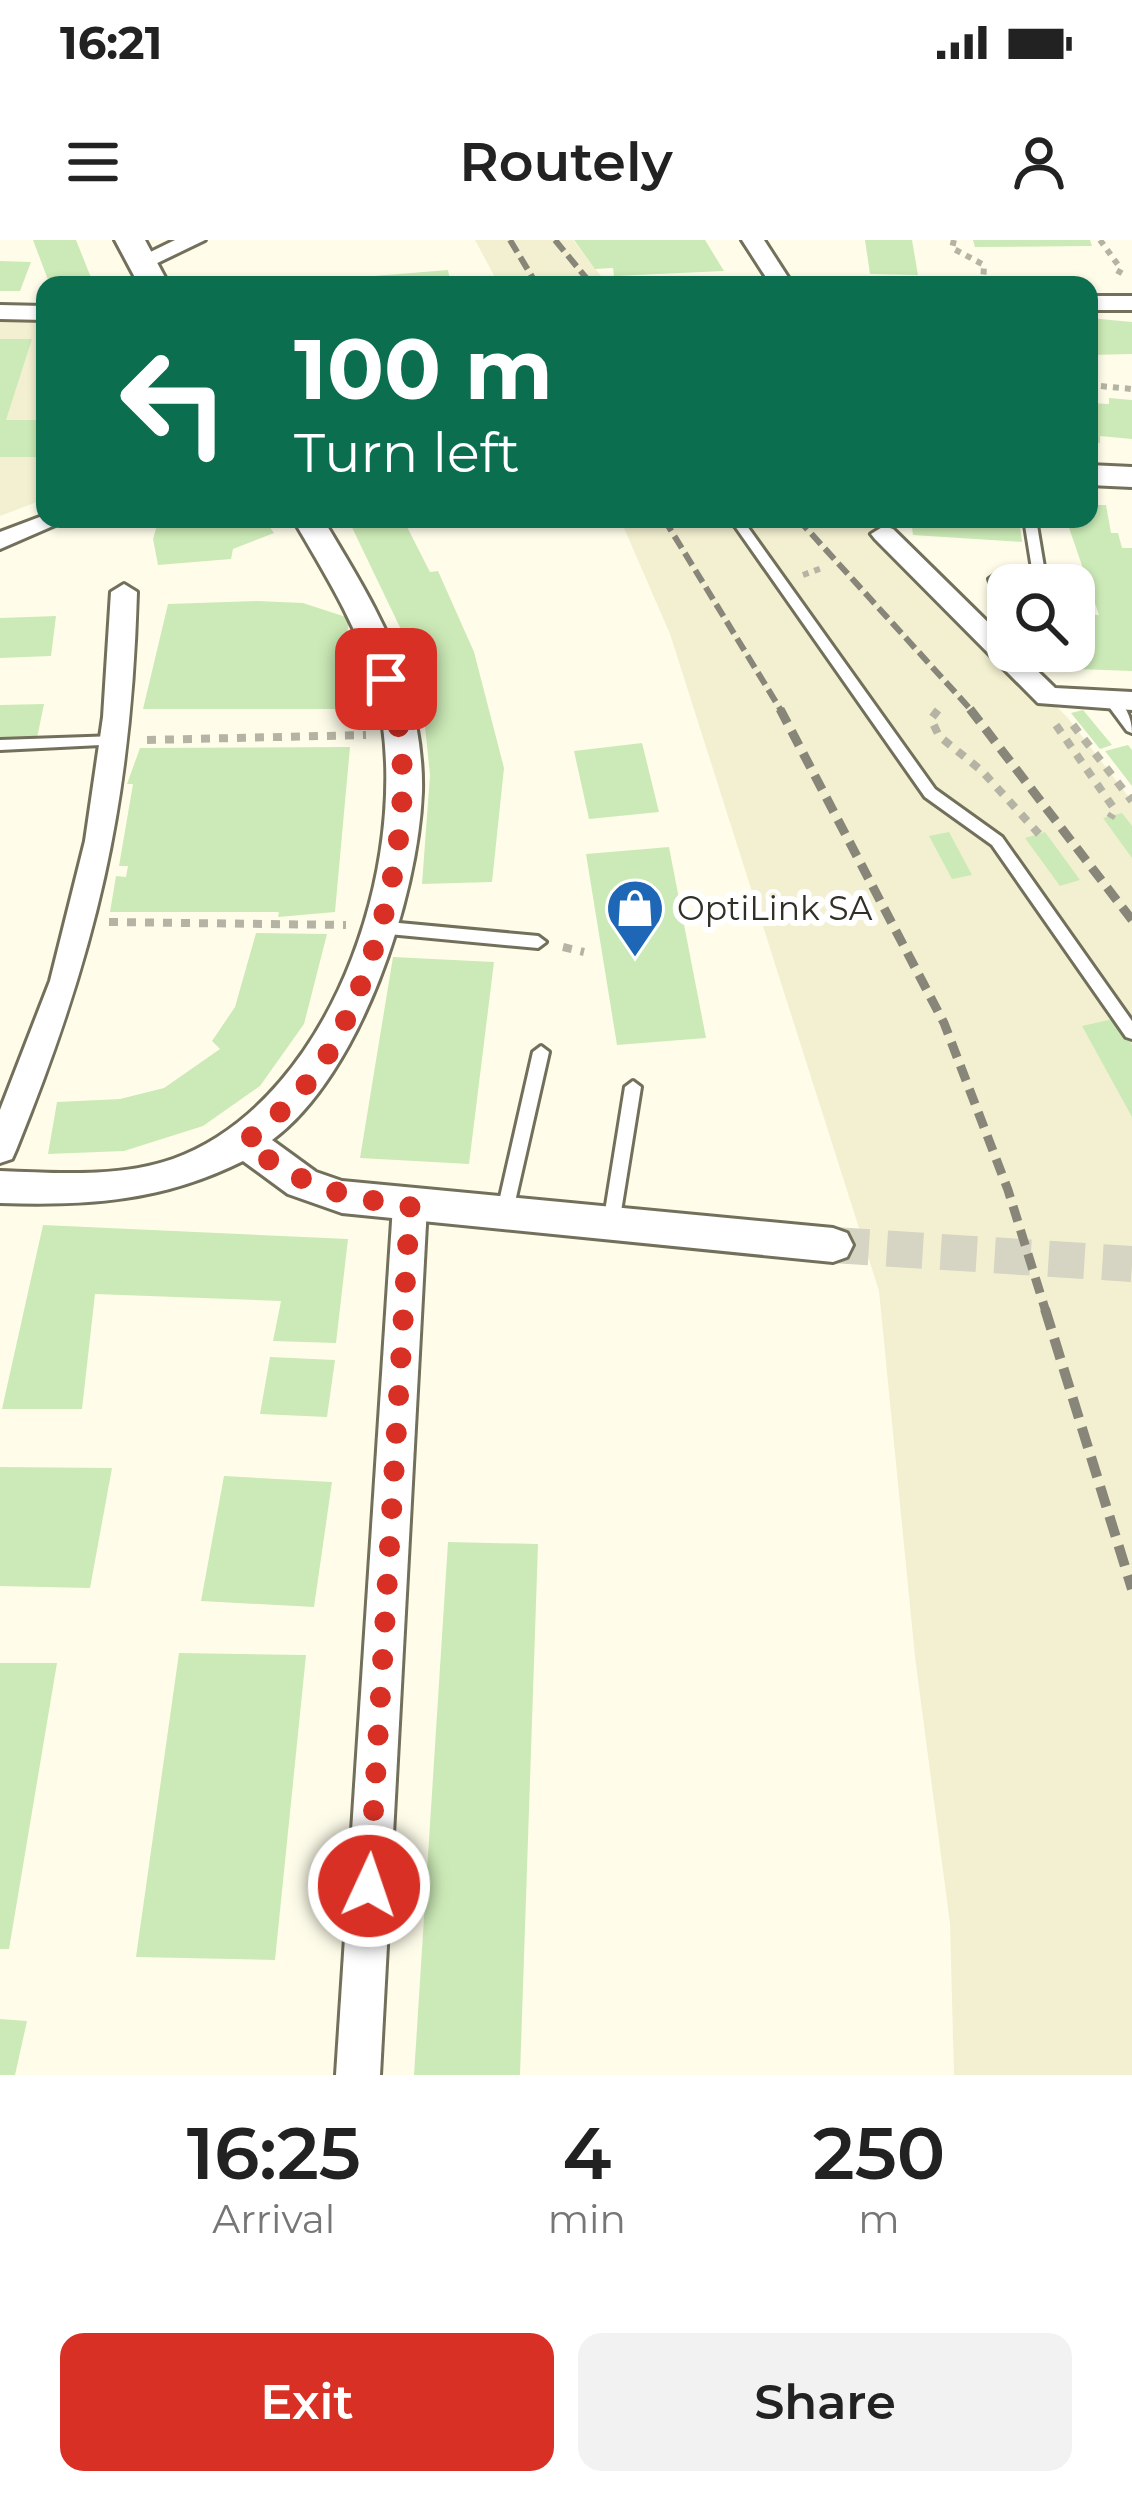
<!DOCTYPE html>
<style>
:root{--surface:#fff;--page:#f2f2f2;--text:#222;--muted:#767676;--accent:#d93025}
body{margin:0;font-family:Montserrat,sans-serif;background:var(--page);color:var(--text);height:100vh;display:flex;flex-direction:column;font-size:45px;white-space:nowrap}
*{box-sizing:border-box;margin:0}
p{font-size:39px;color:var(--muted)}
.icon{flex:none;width:66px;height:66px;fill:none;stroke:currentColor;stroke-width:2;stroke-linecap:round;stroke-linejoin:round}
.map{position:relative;height:1835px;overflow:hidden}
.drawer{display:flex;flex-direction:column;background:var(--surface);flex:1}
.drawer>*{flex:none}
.hud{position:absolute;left:36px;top:36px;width:1062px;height:252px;border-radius:24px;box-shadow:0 3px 9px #0004;background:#0b6e4f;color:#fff;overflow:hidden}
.buttons{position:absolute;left:987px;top:324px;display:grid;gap:24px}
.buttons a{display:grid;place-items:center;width:108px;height:108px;border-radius:24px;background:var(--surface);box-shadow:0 3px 9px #0004;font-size:60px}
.pin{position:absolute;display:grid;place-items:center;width:102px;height:102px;color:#fff;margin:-51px;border-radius:24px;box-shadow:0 6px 18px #0006}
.me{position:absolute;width:132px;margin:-66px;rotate:3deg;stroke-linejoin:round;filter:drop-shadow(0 0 9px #0008)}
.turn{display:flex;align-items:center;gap:42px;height:252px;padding:0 60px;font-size:54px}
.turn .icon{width:156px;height:156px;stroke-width:2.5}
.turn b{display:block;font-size:84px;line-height:102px}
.eta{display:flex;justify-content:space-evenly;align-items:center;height:204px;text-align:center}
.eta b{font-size:72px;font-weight:600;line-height:84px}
.cta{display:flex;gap:24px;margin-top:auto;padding:24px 60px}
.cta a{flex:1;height:138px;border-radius:24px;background:var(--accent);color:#fff;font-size:48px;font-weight:600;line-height:138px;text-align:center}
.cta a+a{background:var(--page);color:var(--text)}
.status{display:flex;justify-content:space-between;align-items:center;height:84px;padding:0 60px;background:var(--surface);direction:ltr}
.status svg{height:33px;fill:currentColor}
header{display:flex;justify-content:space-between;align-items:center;height:156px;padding:0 60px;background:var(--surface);font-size:54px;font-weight:600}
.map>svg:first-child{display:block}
.built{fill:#f3f0d1}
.building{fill:#cceab7}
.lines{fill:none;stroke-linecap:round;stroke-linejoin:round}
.tertiary-tunnel{stroke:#d6d4c3;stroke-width:36;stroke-dasharray:36 18;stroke-linecap:butt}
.service-casing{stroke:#72705b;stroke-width:6}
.minor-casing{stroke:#72705b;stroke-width:6}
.tertiary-casing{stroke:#72705b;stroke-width:6}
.secondary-casing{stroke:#72705b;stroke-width:6}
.path-far1{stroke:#b5b4a4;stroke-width:6;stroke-dasharray:6 6;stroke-linecap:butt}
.path{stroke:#b5b4a4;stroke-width:8;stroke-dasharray:9 9;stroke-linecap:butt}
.service{fill:#fff;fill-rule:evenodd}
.minor{fill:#fff;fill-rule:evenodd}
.tertiary{fill:#fff;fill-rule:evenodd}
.secondary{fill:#fff;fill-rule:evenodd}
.rail-far2{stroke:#888679;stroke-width:6;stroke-dasharray:14 6;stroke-linecap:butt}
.rail-far1{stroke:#888679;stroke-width:9;stroke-dasharray:16 9;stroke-linecap:butt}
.rail{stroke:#888679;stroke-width:10;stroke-dasharray:21 10;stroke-linecap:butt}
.route{stroke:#d93025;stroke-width:21;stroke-dasharray:0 37.8}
.labels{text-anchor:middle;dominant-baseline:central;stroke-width:12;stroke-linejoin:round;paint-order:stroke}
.poi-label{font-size:33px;fill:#313027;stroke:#fff;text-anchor:start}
</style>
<div class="status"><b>16:21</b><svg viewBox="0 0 49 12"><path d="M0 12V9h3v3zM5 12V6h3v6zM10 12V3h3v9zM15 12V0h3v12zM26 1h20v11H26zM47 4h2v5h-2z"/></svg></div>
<header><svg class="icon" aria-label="menu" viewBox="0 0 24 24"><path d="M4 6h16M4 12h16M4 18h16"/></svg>Routely<svg class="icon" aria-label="person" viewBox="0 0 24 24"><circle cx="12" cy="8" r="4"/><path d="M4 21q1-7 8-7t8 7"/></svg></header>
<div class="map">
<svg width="1132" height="1835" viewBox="0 0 1132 1835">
<rect width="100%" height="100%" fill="#fffdea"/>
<g class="built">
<polygon points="475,0 573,0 608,45 499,45"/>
<polygon points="0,82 45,82 45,259 0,276"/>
<polygon points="620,279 866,279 1068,478 1132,561 1132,1835 954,1835 950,1684 915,1417 879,1051 670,394"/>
</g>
<g class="building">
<polygon points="33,0 76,0 94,45 50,45"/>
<polygon points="574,0 705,0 724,31 614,36 613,28 595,29"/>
<polygon points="865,0 912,0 918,35 870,34"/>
<polygon points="973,0 1090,0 1092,6 975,7"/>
<polygon points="0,21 31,22 20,51 0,51"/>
<polygon points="448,30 451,45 300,45 300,42"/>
<polygon points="1089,78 1132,82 1132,114 1089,115"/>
<polygon points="0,99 32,99 6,180 45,180 37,217 0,217"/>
<polygon points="1109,158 1132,160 1132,199 1100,196 1100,203 1089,202 1089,163 1109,164"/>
<polygon points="1089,265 1106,265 1111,293 1118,293 1122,308 1132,308 1132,431 1050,428 1033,411 1074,411 1074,374 1099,375 1066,279 1089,279"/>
<polygon points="159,279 264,279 274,293 233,309 231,319 158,325 153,299"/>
<polygon points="348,279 403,279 430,332 438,331 474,412 504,528 492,642 422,644 430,535 419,427"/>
<polygon points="911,279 1019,279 1022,302 913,295"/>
<polygon points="258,361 303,363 349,378 339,469 143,469 168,364"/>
<polygon points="56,376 51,416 0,418 0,378"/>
<polygon points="44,464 37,498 0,498 0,465"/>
<polygon points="1083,470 1112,505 1100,509 1071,473"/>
<polygon points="642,503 659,572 589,579 574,511"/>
<polygon points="1128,505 1132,510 1132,546 1105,511"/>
<polygon points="350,507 335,672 278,677 279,672 110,672 116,636 126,637 128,626 119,626 133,544 127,544 140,508"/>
<polygon points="1122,573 1132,586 1132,618 1103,578"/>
<polygon points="949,592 972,635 952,639 929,596"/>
<polygon points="1045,592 1080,640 1060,646 1025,598"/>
<polygon points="669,607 706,798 617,805 586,614"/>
<polygon points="256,693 327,694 304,784 260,846 203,886 124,911 48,914 57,862 120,859 164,848 220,809 212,801 235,767"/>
<polygon points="393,717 494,722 469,924 360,918"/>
<polygon points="1117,778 1132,805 1132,877 1082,786"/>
<polygon points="43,985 348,999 336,1103 273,1101 281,1061 95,1054 82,1169 2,1169"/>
<polygon points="270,1117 335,1120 327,1177 260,1174"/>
<polygon points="0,1227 112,1228 90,1348 0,1346"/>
<polygon points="224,1236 332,1242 314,1367 201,1361"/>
<polygon points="448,1302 538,1304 520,1835 414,1835"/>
<polygon points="179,1413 306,1415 275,1720 136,1717"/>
<polygon points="0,1423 57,1423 9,1709 0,1709"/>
<polygon points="0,1779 27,1781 15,1835 0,1835"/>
</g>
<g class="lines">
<polyline class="tertiary-tunnel" points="833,1005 1132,1024"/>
<defs>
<g id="service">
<polygon points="730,279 742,279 935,549 1002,597 1132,781 1132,799 1126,797 992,605 925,557"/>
<polygon points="1024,279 1036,279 1046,339 1040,343 990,342 989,339 995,335 1033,335"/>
<path d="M1111,455c14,7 21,23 21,38l-5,-2 -23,-31z"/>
<polygon points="116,496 123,501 121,504 0,510 0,500"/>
<polygon points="378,681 538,696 546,702 538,708 378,693 370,687"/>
<polygon points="541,806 549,812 512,975 510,980 498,980 496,975 533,812"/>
<polygon points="633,841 641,847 619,984 617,989 605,989 603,984 625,847"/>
</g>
<g id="minor">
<polygon points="175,0 205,0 149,27 130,22"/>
<polygon points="742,0 764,0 793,45 771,45"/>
<rect x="1089" y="56" width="43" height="14"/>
<polygon points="0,65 45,66 45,80 0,79"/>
<polygon points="45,275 45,279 69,279 0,309 0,292"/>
<polygon points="884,286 893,289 1008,402 1008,411 1017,411 1055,448 1132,452 1132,470 1038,463 875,299 871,294"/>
<path d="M124,344l13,8c-6,214 -41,361 -121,558l-4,9 -12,4v-53l50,-129 35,-140 18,-124 8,-125z"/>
<polygon points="410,952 422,956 427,966 380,1835 336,1835 393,966 398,956"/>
</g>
<path id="tertiary" d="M293,279h30c31,52 65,105 83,164 10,34 17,74 16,109 -4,106 -62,283 -150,348l44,32 26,9 491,47 14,5 6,12 -6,12 -14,5 -491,-49 -54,-19 -45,-33c-80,40 -154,45 -243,42v-32c56,2 119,7 173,-12 165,-60 246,-318 201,-476 -17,-59 -51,-112 -81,-164z"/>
<g id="secondary">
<polygon points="115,0 145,0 169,45 139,45"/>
<polygon points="1089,225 1132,227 1132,247 1089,245"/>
</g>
</defs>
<use href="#service" class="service-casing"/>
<use href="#minor" class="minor-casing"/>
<use href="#tertiary" class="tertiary-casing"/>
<use href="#secondary" class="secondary-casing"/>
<g class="path-far1">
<polyline points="954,0 952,8 984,25 983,45"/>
<polyline points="1100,0 1121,29 1116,38"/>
<polyline points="1089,145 1132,149"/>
<polyline points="803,335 822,328"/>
</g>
<g class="path">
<polyline points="938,470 931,479 939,496 982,531 1039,594"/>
<polyline points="1056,485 1115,570 1110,578"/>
<polyline points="1073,485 1132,561"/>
<polyline points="147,500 366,495"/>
<polyline points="109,682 346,685"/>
<polyline points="563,707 584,712"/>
</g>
<use href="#service" class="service"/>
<use href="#minor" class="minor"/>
<use href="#tertiary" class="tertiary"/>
<use href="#secondary" class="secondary"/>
<g class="rail-far2">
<polyline points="510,0 537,45"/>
<polyline points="555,0 592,45"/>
<polyline points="664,279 782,472"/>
<polyline points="798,279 973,472"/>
</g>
<g class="rail-far1">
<polyline points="780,469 944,783 1008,950 1046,1072"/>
<polyline points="970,469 1132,680"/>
</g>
<polyline class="rail" points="1045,1069 1132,1349"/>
</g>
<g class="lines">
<path class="route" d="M369,1646l41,-680c-66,-8 -113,-21 -165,-64 32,-25 62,-53 83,-88 57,-98 99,-268 58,-375"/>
</g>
<defs>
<symbol id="shop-pin" viewBox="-11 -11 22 30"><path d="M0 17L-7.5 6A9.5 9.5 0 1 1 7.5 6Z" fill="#1e67b6" stroke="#fff"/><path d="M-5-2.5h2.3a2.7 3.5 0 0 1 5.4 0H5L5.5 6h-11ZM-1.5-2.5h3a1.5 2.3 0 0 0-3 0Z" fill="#fff"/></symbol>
</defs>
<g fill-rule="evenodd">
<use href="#shop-pin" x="602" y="635" width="66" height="90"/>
</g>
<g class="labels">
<g class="poi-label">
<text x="677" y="668">OptiLink SA</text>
</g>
</g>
</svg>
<div class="buttons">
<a><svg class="icon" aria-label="search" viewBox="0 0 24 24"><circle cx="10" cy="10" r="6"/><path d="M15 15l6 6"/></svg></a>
</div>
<div class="pin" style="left:386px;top:439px;background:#d93025"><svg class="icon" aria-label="arrive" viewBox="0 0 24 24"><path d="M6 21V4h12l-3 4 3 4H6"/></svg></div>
<svg class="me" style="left:369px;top:1646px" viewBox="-20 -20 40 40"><circle r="17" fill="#d93025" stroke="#fff" stroke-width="3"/><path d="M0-11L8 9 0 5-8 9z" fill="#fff"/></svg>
<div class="hud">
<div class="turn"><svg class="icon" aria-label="left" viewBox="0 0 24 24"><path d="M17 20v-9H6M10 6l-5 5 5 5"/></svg><div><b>100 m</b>Turn left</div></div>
</div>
</div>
<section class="drawer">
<div class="eta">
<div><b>16:25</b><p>Arrival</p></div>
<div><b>4</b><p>min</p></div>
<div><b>250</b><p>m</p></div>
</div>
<div class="cta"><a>Exit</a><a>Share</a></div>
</section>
